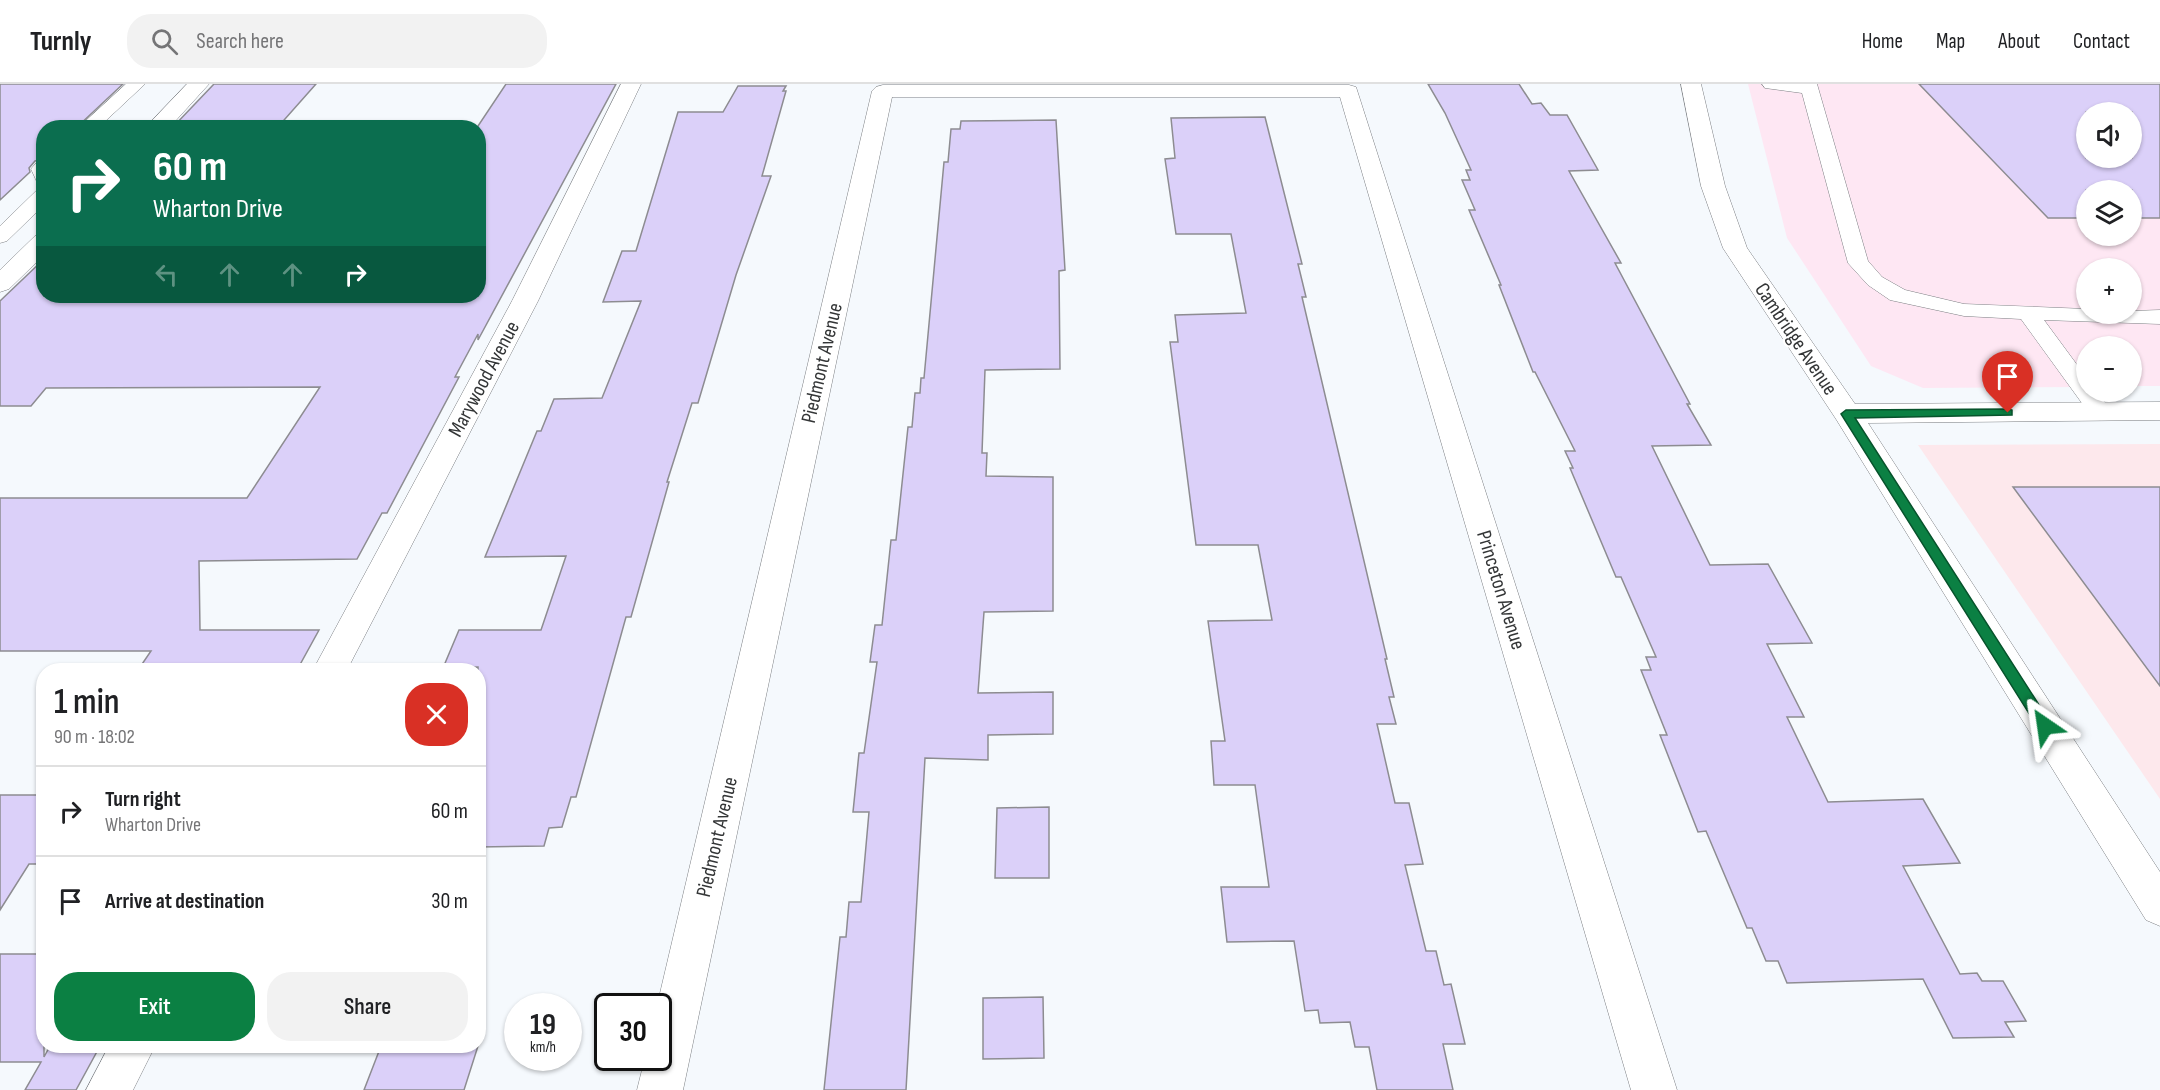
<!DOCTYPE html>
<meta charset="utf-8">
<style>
:root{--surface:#fff;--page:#f2f2f2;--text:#202124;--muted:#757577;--line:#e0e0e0;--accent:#0b8043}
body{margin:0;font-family:"Sofia Sans Condensed",sans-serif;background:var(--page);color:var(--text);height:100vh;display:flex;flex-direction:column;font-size:22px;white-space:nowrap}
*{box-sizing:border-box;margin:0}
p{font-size:20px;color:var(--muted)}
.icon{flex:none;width:33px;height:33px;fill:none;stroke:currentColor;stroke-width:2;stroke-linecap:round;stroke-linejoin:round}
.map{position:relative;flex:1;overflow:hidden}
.side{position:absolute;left:36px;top:579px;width:450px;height:390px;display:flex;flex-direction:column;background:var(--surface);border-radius:24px;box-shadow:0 2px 4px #0004}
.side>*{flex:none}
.top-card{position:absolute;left:36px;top:36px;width:450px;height:183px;border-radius:24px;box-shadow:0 2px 4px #0004;background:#0b6e4f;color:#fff;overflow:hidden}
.tools{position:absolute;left:2076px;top:18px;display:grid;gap:12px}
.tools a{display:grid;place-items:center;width:66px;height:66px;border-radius:50%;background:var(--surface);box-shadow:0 2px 4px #0004;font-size:30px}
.speed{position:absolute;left:504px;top:909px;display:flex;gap:12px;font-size:30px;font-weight:700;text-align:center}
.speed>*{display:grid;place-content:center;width:78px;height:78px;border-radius:50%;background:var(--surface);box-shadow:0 2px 4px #0004;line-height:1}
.speed small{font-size:15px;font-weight:400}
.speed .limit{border:3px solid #111;border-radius:9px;background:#fff;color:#111}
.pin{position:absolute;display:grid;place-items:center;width:51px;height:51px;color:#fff;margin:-62px -26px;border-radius:50% 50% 50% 0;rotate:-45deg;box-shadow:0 0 6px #0007}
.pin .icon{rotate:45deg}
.me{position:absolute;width:66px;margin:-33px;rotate:328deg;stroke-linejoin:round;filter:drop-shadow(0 0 4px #0008)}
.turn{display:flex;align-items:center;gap:21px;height:126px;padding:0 18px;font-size:27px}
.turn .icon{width:78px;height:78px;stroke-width:2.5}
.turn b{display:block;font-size:42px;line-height:51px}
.lanes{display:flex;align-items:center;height:57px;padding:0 18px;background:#0003;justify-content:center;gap:30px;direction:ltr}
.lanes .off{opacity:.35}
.round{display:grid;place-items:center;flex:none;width:63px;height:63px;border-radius:24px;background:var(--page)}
.headline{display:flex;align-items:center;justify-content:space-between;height:102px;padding:0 18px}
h1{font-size:36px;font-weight:600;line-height:45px}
.action{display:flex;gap:12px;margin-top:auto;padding:12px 18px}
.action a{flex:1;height:69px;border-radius:24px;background:var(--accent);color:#fff;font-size:24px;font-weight:600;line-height:69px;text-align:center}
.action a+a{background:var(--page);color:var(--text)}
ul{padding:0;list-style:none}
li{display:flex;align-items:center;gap:18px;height:90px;padding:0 18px;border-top:2px solid var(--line)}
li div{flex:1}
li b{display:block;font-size:22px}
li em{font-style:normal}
header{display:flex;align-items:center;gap:36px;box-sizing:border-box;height:84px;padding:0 30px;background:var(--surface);border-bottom:2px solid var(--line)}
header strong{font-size:28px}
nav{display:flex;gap:33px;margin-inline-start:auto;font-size:21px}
.search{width:420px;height:54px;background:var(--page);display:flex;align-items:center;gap:15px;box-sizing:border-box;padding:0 21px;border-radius:24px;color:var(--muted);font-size:22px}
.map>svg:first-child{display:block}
.commercial{fill:#fde8ec}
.industrial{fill:#fee7f3;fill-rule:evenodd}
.building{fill:#dbd0f9;stroke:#8d8c91;stroke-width:1.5;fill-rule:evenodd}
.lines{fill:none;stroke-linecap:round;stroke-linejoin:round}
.service-casing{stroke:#7c7f83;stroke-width:1}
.minor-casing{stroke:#7c7f83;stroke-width:1}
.service{fill:#fff;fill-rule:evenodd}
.minor{fill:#fff;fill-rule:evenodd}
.route{fill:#0b8043;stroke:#07532c;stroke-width:1.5}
.labels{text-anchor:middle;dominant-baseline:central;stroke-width:4.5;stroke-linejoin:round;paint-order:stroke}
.street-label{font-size:21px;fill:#343637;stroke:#fff}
</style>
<header>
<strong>Turnly</strong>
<div class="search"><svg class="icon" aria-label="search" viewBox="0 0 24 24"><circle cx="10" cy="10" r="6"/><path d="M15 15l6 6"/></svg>Search here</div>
<nav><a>Home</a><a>Map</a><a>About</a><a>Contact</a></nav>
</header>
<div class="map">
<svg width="2160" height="1006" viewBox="0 0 2160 1006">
<rect width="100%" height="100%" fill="#f5f9fd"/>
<polygon class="commercial" points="2160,360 2160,715 1918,361"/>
<path class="industrial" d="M1748,0h412v302h-28v-40h-46v41l-163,1 -52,-22 -84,-128zM2086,28h46v46h-46zM2086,106h46v46h-46zM2086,184h46v46h-46z"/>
<g class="building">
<polygon points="0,0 123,0 76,44 44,44 44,75 35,77 29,84 30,88 0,116"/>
<polygon points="214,0 316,0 277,44 172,44"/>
<polygon points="506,0 616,0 478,256 478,250 455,293 459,293 387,429 382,429 357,475 199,477 200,546 319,546 297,586 138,586 151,567 0,567 0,414 247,414 320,303 46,304 31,322 0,322 0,217 44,175 44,212 478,212 478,42"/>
<polygon points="1428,0 1519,0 1532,20 1541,19 1550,31 1567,31 1598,86 1569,87 1621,179 1615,179 1690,320 1687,320 1711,361 1652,362 1710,481 1768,480 1812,559 1767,560 1804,633 1787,633 1828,718 1923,715 1960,779 1903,782 1960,890 1977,889 1982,897 2003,897 2026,937 2005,938 2014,953 1953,954 1923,895 1787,899 1778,877 1766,877 1752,844 1747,844 1706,747 1698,748 1660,651 1667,651 1641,586 1651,586 1646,573 1656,573 1621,493 1616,493 1570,384 1573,384 1565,367 1575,367 1535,288 1533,288 1499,201 1501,201 1469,126 1475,126 1462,96 1470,96 1466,86 1471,86 1445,29"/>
<path d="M1919,0h241v134h-28v-28h-46v28h-38zM2086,28h46v46h-46z"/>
<polygon points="738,2 786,2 783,7 786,7 762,92 771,92 736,191 698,319 692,319 667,398 669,398 631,533 626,533 576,713 571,713 562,743 549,744 544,762 478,763 478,583 443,584 459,546 541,546 566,472 485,473 537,347 541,347 554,315 602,314 641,217 603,218 622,167 636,167 678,28 723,28"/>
<polygon points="1265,33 1302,180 1298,180 1306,213 1302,213 1387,575 1385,575 1394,613 1389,613 1396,640 1377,640 1395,719 1409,719 1423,780 1405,781 1426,867 1436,867 1444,901 1451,900 1465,960 1443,960 1453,1006 1377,1006 1369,963 1355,963 1350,938 1320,939 1318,926 1305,927 1294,857 1227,858 1221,803 1269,803 1255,701 1214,701 1211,657 1225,657 1208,537 1272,536 1258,461 1196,461 1170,258 1178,258 1175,231 1246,229 1231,150 1176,150 1165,75 1175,74 1171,34"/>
<polygon points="1056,36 1065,186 1059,187 1060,285 985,286 982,369 987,369 986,392 1053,393 1053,527 984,528 978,609 1053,608 1053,650 988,651 988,676 925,674 906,1006 824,1006 840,853 846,853 849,818 861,818 869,728 853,728 859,669 864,669 877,578 870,578 875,541 882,541 891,456 896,456 908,343 912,343 915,309 920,309 921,294 924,294 944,78 948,78 951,45 960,45 961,37"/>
<polygon points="2013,403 2160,403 2160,602"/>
<polygon points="0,711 44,711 44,780 29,780 0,826"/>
<polygon points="1049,723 1049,794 995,794 997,724"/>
<polygon points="0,870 44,870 44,973 50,962 100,962 76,1006 25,1006 41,978 0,978"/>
<polygon points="1043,913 1044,974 983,975 983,914"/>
<polygon points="381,962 478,962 464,1006 364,1006"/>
</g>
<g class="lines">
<defs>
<g id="service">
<polygon points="126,0 145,0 98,44 78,44"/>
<polygon points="1762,0 1817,0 1868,177 1882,193 1905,206 1964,220 2086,225 2086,230 2132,230 2132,227 2160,226 2160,240 2044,236 2086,293 2086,308 2097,308 2112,328 2108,333 2100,336 2092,333 2021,235 1964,232 1890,216 1868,201 1848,179 1802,9 1765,4"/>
<polygon points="44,77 44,100 37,98 31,85 37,78"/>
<polygon points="44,104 44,121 7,157 0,159 0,142 37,106"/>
</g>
<g id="minor">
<polygon points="187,0 209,0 169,44 145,44"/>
<polygon points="621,0 641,0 538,217 347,586 313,586 512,217"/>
<polygon points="1681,0 1701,0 1725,102 1747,164 1855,320 2160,318 2160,336 1868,339 2160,788 2160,842 2146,836 1836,335 1723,164 1701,102"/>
<polygon points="883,1 1349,1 1356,3 1677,1006 1631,1006 1340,13 892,13 683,1006 637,1006 645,974 658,974 657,922 872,7 876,3"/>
<polygon points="44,150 44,171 9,205 0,208 0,186 35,152"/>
<polygon points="109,962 155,962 133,1006 86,1006"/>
</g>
</defs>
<use href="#service" class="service-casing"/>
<use href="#minor" class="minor-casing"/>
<use href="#service" class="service"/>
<use href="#minor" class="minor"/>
</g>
<polygon class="route" points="2008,325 2012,326 2012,331 1855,334 2050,638 2052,642 2050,647 2045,649 2040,647 1841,330 1846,326"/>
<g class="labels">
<g class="street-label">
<text transform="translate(1796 255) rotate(56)">Cambridge Avenue</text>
<text transform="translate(822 279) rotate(-77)">Piedmont Avenue</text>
<text transform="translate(484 295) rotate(-62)">Marywood Avenue</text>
<text transform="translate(1501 506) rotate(73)">Princeton Avenue</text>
<text transform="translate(717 753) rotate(-77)">Piedmont Avenue</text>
</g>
</g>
</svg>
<div class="tools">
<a><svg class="icon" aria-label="sound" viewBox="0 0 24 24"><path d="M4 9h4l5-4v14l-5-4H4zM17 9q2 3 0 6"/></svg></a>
<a><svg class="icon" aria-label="layers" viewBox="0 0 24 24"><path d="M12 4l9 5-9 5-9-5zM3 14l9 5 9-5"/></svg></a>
<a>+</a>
<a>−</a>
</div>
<div class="speed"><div>19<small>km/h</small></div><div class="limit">30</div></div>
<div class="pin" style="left:2008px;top:329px;background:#d93025"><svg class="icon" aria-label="arrive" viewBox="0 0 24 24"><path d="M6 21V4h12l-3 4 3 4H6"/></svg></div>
<svg class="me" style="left:2045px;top:642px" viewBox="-20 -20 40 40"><path d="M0-17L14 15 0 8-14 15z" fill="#0b8043" stroke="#fff" stroke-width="4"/></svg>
<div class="top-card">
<div class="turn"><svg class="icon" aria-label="right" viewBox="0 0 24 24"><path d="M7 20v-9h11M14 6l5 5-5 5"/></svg><div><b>60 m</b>Wharton Drive</div></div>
<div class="lanes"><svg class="icon off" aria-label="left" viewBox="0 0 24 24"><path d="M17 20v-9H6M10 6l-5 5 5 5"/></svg><svg class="icon off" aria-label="ahead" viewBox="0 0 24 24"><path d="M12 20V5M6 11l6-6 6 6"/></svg><svg class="icon off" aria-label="ahead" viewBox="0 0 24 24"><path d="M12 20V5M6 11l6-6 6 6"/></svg><svg class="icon" aria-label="right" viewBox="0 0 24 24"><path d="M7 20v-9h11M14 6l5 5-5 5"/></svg></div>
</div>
<section class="side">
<div class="headline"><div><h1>1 min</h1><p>90 m · 18:02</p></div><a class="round" style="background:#d93025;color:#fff"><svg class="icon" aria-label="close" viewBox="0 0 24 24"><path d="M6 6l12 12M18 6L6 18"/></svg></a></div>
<ul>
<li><svg class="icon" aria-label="right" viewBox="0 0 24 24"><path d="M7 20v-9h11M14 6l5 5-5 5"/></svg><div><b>Turn right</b><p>Wharton Drive</p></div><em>60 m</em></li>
<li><svg class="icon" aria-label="arrive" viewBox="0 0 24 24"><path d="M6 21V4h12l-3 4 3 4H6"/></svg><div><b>Arrive at destination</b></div><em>30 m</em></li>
</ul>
<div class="action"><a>Exit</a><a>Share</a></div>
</section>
</div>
